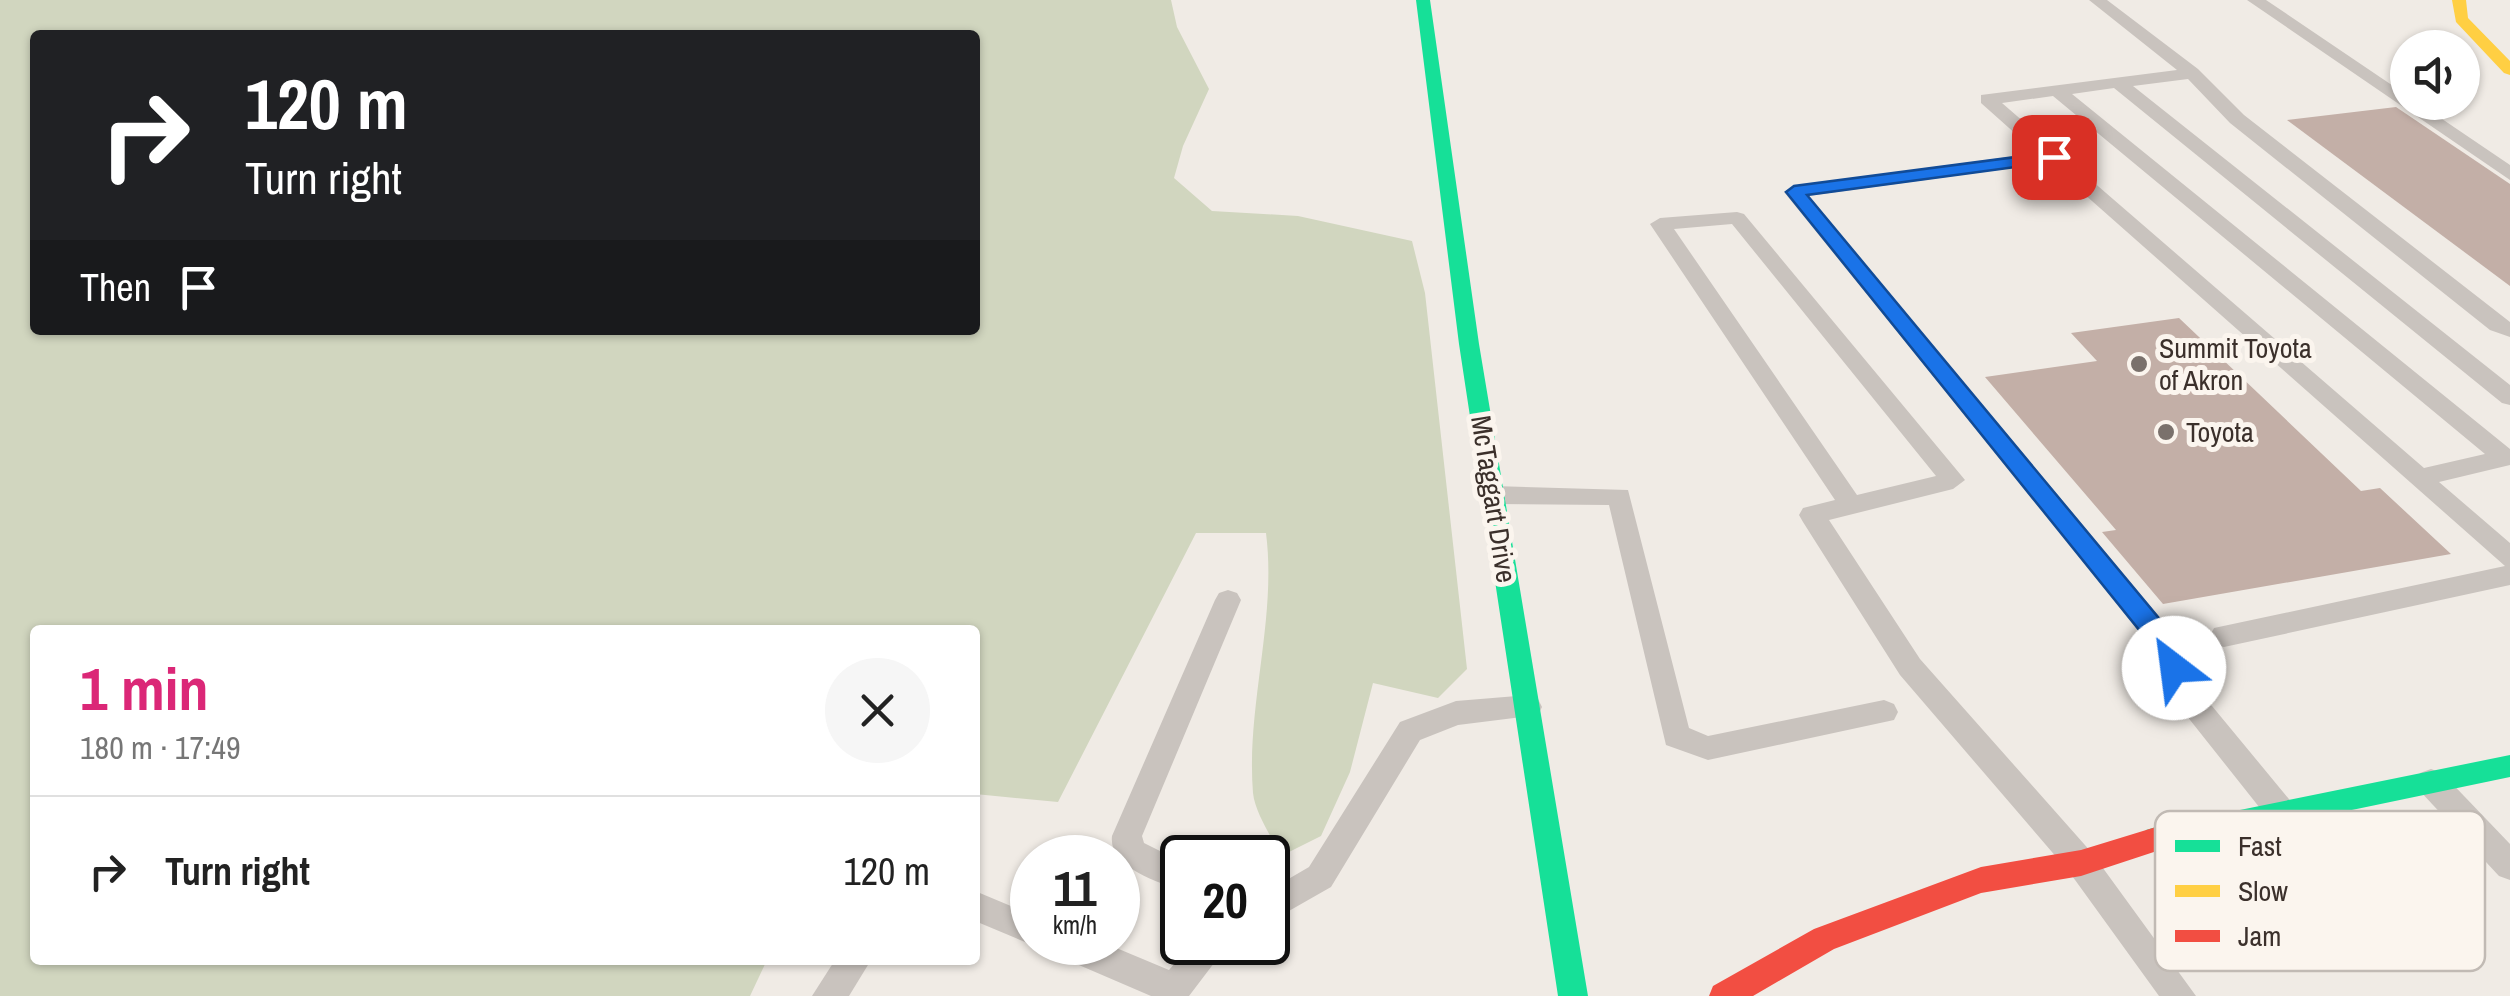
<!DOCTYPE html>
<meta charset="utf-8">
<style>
:root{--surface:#fff;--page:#f6f6f6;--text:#222;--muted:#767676;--line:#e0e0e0;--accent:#db2777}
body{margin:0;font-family:"Archivo Narrow",sans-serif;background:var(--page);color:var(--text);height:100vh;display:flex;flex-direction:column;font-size:38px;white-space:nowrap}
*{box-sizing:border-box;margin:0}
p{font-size:32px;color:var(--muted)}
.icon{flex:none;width:55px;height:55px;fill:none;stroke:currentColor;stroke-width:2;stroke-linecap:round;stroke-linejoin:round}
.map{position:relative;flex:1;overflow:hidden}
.side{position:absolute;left:30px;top:625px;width:950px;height:340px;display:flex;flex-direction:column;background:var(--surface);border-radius:10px;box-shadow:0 2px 8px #0004}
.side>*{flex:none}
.banner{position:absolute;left:30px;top:30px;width:950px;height:305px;border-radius:10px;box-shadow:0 2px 8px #0004;background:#202124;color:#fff;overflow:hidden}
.controls{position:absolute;left:2390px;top:30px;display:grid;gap:20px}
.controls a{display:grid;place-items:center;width:90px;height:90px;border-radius:50%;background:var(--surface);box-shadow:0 2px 8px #0004;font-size:50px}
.speed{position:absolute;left:1010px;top:835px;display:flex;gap:20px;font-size:50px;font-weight:700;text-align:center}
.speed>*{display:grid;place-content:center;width:130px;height:130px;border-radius:50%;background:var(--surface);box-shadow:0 2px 8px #0004;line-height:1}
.speed small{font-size:25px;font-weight:400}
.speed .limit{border:5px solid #111;border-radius:15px;background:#fff;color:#111}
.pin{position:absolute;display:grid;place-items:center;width:85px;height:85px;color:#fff;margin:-42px;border-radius:20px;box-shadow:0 5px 15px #0006}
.me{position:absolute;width:110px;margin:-55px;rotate:330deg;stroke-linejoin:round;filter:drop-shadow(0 0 8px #0008)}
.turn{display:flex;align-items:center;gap:35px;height:210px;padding:0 50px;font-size:45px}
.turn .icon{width:130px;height:130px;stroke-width:2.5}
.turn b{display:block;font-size:70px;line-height:85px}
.then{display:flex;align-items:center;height:95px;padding:0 50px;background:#0003;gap:20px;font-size:38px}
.round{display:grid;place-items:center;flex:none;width:105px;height:105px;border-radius:52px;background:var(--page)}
.head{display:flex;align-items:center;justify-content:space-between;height:170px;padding:0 50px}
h1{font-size:60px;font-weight:700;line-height:75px;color:var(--accent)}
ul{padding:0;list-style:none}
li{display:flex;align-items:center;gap:30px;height:150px;padding:0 50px;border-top:2px solid var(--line)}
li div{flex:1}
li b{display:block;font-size:38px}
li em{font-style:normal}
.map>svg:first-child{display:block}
.green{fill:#d1d6bf;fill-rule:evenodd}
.building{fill:#c3afa7}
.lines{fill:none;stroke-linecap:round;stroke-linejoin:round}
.lane{fill:#c9c3be;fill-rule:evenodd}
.fast{fill:#16e098;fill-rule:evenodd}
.slow{fill:#ffcf43;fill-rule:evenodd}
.jam{fill:#f24e42;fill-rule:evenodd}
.route{fill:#1a73e8;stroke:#114b97;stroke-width:2.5}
.poi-dot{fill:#7a716c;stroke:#fbf5ee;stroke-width:4}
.labels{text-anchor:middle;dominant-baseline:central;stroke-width:10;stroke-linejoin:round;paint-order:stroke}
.poi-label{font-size:28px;fill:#3b302b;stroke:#fbf5ee;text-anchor:start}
.street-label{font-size:28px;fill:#3b302b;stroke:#fbf5ee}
.key{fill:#fbf5ee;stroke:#c1bab4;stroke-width:2.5}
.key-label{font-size:28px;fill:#3b302b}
</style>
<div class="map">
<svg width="2510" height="996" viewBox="0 0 2510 996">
<rect width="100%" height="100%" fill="#f0ebe5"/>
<path class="green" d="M0,0h1171l6,27 32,62 -26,57 -9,32 38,33 86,5 114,25 13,52 42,376 -29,29 -65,-15 -23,89 -29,64 -40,20c-9,-19 -26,-43 -28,-63 -7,-87 24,-174 13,-260h-70l-138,269 -83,-8v-164h-940v330h732l-17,36h-750zM35,35h940v295h-940z"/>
<g class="building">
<polygon points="2396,107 2510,184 2510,286 2287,120"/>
<polygon points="2179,318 2361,491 2380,488 2451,554 2163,604 2102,532 2116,530 1985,377 2097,361 2071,333"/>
</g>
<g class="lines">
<g class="lane">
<path d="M2089,0h18l91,69 46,46 266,207v15l-20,-7 -260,-207 -42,-44 -55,7 377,299v20l-8,-2 -388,-315 -42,6 438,355v16l-71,17 71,61v42l-286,62 -10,-3 -4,-8 4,-8 291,-62 -456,-403 -241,33 370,443 15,44 100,121 4,9 -4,9 -11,4 -11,-4 -100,-126 -15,-45 -372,-459 10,-6 243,-33 -56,-50v-8l196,-25zM2053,96l432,358 -61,14 -422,-365z"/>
<polygon points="2247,0 2266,0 2408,96 2408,102 2417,102 2510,165 2510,180"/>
<path d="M1737,212l7,2 221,266 -12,9 -124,31 91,139 172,194 104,143h-37l-89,-123 -170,-198 -97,-153 -4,-7 4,-7 32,-8 -185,-276 10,-6zM1732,224l204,252 -79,19 -183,-266z"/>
<polygon points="1494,486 1628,490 1689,728 1708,736 1884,700 1894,704 1898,712 1894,720 1708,760 1666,745 1609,505 1494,504 1485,501 1482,495 1485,489"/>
<path d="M1228,590l9,3 4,7 -99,236 2,7 38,19v29c-24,-9 -74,-24 -70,-55l103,-236 4,-7z"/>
<polygon points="1528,695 1538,699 1542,707 1538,715 1458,725 1420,740 1331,887 1268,923 1268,891 1309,867 1400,722 1456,701"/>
<polygon points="2431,769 2442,773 2510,844 2510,880 2499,876 2420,791 2416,782 2420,773"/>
<polygon points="975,891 1032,915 1032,942 1039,942 1032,945 975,921"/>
<polygon points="1047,942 1102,942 1169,970 1193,942 1230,942 1189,996 1151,996 1051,953"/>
<polygon points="835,960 871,960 849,996 812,996"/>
</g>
<g class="fast">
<polygon points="1416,0 1430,0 1479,344 1588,996 1558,996 1459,344"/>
<polygon points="2510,755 2510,777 2156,851 2146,848 2142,839 2146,830 2156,827"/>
</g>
<polygon class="slow" points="2452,0 2466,0 2468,18 2510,61 2510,75 2504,73 2456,22"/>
<polygon class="jam" points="2156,827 2166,830 2170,839 2166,848 2081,876 1981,893 1834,949 1753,996 1709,996 1713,986 1814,929 1981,867 2081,850"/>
</g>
<polygon class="route" points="2054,152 2060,154 2060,161 1807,195 2177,640 2187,668 2183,675 2165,675 2156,651 1786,192 1794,186"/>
<g class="poi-dot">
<circle cx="2139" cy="364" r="10"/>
<circle cx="2166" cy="432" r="10"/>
</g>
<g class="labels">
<g class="poi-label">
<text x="2159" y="348">Summit Toyota<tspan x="2159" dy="32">of Akron</tspan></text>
<text x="2186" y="432">Toyota</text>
</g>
<g class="street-label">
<text transform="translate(1494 499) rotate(81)">McTaggart Drive</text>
</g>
</g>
<rect x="2155" y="811" width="330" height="160" rx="15" class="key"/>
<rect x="2175" y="840" width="45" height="12" fill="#16e098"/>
<rect x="2175" y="885" width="45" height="12" fill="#ffcf43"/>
<rect x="2175" y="930" width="45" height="12" fill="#f24e42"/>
<g class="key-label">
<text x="2238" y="856">Fast</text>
<text x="2238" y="901">Slow</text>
<text x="2238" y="946">Jam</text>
</g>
</svg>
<div class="controls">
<a><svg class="icon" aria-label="sound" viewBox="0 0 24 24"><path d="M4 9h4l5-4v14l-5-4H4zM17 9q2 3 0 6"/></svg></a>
</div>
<div class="speed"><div>11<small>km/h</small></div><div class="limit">20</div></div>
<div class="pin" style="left:2054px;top:157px;background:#d93025"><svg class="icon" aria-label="arrive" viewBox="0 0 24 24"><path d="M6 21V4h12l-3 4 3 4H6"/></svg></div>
<svg class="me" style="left:2174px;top:668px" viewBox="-20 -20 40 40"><circle r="19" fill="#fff"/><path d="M0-13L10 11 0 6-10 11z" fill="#1a73e8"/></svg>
<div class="banner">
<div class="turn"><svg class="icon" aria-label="right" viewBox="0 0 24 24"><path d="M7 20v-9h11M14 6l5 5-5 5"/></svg><div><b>120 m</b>Turn right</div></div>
<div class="then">Then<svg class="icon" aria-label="arrive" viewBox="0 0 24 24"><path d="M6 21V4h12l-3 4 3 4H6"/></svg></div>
</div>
<section class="side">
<div class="head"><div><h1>1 min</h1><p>180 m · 17:49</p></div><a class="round"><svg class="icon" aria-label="close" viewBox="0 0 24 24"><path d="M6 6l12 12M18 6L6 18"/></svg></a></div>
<ul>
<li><svg class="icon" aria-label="right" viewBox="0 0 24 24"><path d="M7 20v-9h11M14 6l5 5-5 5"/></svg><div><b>Turn right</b></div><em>120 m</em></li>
</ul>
</section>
</div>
